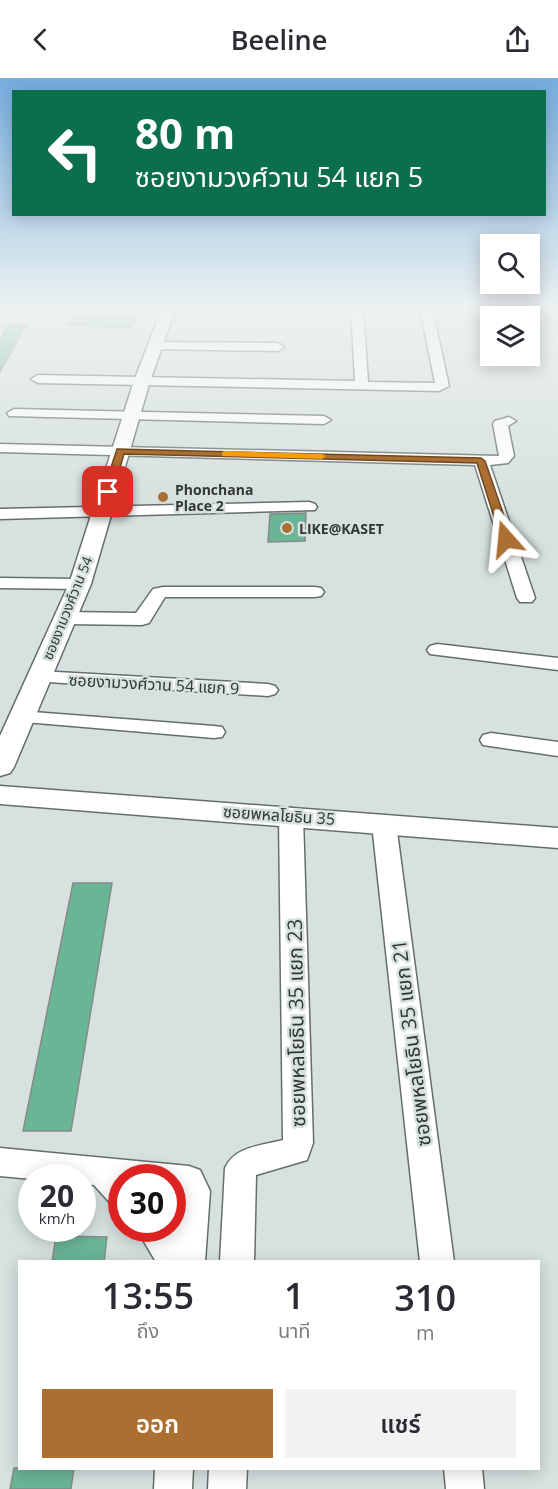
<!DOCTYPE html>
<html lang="th">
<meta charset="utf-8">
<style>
:root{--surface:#fff;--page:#f2f2f3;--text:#2b2b33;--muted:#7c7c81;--accent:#ac6f32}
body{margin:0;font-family:"Open Sans","Noto Sans Thai",sans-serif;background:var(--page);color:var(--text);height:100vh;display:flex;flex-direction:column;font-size:22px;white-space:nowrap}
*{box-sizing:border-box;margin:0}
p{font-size:20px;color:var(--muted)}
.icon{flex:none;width:33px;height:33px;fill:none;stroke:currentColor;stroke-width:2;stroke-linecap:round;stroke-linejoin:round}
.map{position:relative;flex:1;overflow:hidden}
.sheet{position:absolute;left:18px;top:1182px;width:522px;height:210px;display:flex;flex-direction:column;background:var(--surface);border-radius:0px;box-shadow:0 3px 15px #0003}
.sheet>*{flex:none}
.top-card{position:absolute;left:12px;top:12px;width:534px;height:126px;border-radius:0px;box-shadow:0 3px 15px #0003;background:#0b6e4f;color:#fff;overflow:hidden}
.buttons{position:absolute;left:480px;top:156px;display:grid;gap:12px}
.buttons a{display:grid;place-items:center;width:60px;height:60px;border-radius:0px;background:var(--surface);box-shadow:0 3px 15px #0003;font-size:30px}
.speed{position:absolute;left:18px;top:1086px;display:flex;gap:12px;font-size:30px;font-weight:700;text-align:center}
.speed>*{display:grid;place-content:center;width:78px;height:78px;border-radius:50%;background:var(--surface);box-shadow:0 3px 15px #0003;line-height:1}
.speed small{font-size:15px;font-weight:400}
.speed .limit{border:9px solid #d22;background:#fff;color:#111}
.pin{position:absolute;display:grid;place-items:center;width:51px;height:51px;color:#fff;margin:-26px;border-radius:12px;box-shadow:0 3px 9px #0006}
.me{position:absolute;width:66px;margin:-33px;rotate:342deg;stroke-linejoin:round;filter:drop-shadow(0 0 4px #0008)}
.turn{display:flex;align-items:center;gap:21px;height:126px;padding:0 24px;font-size:27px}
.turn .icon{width:78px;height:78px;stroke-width:2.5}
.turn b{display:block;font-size:42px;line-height:51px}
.eta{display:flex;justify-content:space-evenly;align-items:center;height:102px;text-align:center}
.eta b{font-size:36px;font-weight:600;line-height:42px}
.primary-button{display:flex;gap:12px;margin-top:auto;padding:12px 24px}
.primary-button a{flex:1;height:69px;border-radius:0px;background:var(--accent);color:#fff;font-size:24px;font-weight:600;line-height:69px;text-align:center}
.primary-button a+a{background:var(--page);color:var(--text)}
header{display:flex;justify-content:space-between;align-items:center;height:78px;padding:0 24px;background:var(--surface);font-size:27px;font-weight:600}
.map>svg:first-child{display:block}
.building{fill:#6ab596;stroke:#848c88;stroke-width:1.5}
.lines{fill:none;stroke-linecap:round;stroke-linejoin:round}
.minor-casing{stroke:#656e6e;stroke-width:3}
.tertiary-casing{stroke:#656e6e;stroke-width:3}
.minor{fill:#fff;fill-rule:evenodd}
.tertiary{fill:#fff;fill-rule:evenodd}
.route{fill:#ac6f32;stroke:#704820;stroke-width:1.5}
.slow{fill:#f59e0b}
.poi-dot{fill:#ac6f32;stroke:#d6e1e0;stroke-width:2}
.labels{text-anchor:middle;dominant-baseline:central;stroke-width:5;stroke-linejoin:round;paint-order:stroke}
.far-poi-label{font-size:14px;font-weight:bold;fill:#323636;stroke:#d6e1e0;text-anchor:start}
.far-street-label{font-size:14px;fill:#323636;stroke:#d6e1e0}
.street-label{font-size:16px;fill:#323636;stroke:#d6e1e0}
.near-street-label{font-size:20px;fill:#323636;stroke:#d6e1e0}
</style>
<header><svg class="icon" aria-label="back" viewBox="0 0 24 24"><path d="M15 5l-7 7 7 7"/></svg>Beeline<svg class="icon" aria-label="share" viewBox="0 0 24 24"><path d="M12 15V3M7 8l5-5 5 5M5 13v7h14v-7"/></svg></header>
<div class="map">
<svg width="558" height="1411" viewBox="0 0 558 1411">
<rect width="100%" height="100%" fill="#d6e1e0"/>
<g class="building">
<polygon points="82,230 142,233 130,250 68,247"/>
<polygon points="8,247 26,247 0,294 0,262"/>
<polygon points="306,435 305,463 268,464 270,436"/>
<polygon points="73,805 112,805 71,1053 23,1053"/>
<polygon points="56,1158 107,1159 104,1184 52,1184"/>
<polygon points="14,1390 74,1390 71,1411 10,1411"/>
</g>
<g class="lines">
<defs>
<g id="minor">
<polygon points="351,230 363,230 368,304 435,305 420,230 432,230 449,308 439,313 38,305 31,301 38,297 355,303"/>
<polygon points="155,264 278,265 284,269 278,273 151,271 149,268 151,265"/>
<polygon points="14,331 324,338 331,342 324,346 9,338 7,335"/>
<polygon points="509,339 516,343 508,348 514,378 508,385 490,387 535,520 532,524 520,524 517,520 475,387 0,374 0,366 499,378 493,346 495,343"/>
<polygon points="309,424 315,426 317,429 315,432 0,441 0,431"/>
<polygon points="0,500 80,501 86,502 89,506 86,510 80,511 0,510"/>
<polygon points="163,509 315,509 321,510 324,514 321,518 315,519 165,519 149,545 142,547 65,546 58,544 56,540 58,536 65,534 136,535 153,511"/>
<polygon points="437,566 558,580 558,592 430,576 427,572 430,568"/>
<polygon points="39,593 268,606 275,608 278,612 275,616 268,618 32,603 29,599 32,595"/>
<polygon points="20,633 214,648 222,649 225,654 222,659 214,660 13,643 10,639 13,635"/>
<polygon points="491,655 558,664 558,678 483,667 480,662 483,657"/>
<path d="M291,730l8,3 4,5 10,327 -6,17 -51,15 -2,87h-34l5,-94c10,-22 36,-22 58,-28l-4,-324 4,-5z"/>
<polygon points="384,738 392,740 396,746 454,1184 420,1184 372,746 376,740"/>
<polygon points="0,1070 189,1088 200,1092 210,1113 205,1184 156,1184 136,1150 172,1150 174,1154 178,1115 172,1115 172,1100 122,1100 122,1130 111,1126 94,1107 82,1106 82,1100 32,1101 0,1098"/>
<polygon points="155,1390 193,1390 192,1411 154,1411"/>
<polygon points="209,1390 247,1390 246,1411 208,1411"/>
<polygon points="444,1390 482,1390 484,1411 446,1411"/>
</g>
<g id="tertiary">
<polygon points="162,230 176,230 150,303 91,506 14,689 10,695 0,698 0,658 69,506 134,303"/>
<polygon points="0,708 558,750 558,770 0,726"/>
</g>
</defs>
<use href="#minor" class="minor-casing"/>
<use href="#tertiary" class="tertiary-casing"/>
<use href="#minor" class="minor"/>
<use href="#tertiary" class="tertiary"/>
</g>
<linearGradient id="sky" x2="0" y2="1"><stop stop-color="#75adde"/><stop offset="0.54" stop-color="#edf2f1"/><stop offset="1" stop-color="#edf2f1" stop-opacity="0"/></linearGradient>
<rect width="558" height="428" fill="url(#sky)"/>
<polygon class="route" points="117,371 481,380 485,383 512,461 506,464 501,461 477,385 124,376 113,414 108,417 103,414"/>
<polygon class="slow" points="225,373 322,376 326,378 322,381 222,378 222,374"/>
<g class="poi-dot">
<circle cx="163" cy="419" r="6"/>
<circle cx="287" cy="450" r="6"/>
</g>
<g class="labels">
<g class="far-poi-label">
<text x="175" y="411">Phonchana<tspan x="175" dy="16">Place 2</tspan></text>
<text x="299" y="450">LIKE@KASET</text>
</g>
<g class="far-street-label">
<text transform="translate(67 530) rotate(-68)">ซอยงามวงศ์วาน 54</text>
</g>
<g class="street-label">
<text transform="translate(154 606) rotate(3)">ซอยงามวงศ์วาน 54 แยก 9</text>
<text transform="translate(279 737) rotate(4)">ซอยพหลโยธิน 35</text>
</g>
<g class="near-street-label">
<text transform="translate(296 945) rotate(-91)">ซอยพหลโยธิน 35 แยก 23</text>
<text transform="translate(411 965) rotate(-97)">ซอยพหลโยธิน 35 แยก 21</text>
</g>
</g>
</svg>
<div class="buttons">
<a><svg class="icon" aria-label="search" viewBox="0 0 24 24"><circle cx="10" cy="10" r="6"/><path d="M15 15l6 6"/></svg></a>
<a><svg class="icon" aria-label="layers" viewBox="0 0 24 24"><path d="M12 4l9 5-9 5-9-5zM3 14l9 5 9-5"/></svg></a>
</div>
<div class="speed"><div>20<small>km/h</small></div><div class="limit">30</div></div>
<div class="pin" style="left:108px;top:414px;background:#d93025"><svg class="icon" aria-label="arrive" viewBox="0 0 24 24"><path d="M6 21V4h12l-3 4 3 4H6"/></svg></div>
<svg class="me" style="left:506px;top:461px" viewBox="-20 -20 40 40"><path d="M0-17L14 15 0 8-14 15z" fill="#ac6f32" stroke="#fff" stroke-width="4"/></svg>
<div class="top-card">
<div class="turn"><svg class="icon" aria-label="left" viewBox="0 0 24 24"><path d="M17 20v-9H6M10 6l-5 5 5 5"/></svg><div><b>80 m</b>ซอยงามวงศ์วาน 54 แยก 5</div></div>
</div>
<section class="sheet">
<div class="eta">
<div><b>13:55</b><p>ถึง</p></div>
<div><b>1</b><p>นาที</p></div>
<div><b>310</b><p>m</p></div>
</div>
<div class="primary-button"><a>ออก</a><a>แชร์</a></div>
</section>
</div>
